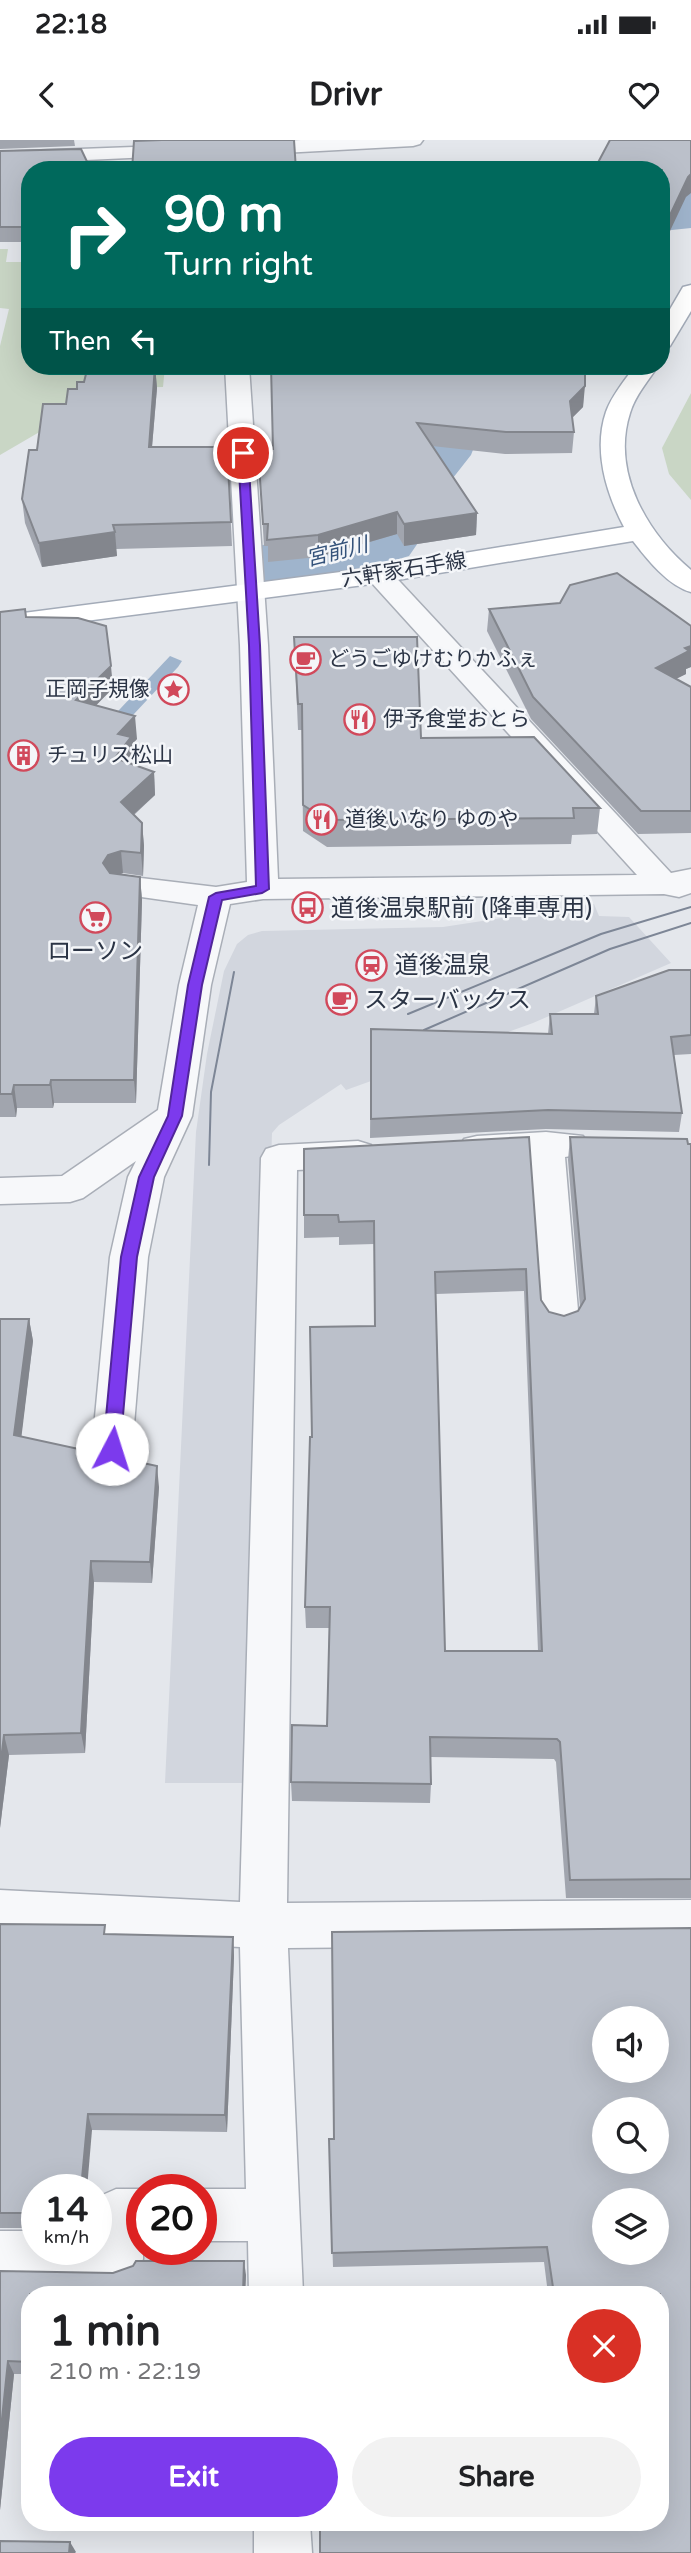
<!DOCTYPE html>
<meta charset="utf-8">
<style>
:root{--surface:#fff;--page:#f2f2f2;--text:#202124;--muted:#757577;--accent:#7c3aed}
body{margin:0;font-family:"Varela Round","Noto Sans JP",sans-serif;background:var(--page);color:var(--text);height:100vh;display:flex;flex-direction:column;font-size:26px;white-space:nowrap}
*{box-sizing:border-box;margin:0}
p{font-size:23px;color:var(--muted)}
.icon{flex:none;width:38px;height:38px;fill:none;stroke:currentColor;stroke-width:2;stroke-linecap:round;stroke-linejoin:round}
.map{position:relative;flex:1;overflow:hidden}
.details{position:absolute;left:21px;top:2146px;width:648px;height:245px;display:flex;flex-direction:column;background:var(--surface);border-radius:28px;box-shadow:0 7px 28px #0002}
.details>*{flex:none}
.hud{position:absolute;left:21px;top:21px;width:649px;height:214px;border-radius:28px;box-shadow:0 7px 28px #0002;background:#00695c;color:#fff;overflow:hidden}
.fabs{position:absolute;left:592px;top:1866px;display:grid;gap:14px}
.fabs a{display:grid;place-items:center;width:77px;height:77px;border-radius:50%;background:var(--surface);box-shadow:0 7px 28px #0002;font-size:35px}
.speed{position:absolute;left:21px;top:2034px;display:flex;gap:14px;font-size:35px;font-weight:700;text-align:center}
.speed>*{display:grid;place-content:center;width:91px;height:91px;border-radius:50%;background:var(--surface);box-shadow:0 7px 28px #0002;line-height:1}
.speed small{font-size:18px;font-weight:400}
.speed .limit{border:10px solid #d22;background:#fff;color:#111}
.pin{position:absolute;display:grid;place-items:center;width:60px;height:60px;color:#fff;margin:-30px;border:4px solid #fff;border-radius:50%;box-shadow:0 2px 7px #0007}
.me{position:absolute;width:77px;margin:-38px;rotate:5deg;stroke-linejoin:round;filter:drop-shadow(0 0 5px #0008)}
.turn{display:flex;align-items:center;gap:24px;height:147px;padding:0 28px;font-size:32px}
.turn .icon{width:91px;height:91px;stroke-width:2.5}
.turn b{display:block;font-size:49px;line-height:60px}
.then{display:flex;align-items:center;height:66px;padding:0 28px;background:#0003;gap:14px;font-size:26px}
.round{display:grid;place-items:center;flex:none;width:74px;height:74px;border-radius:37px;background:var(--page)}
.summary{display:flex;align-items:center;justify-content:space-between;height:119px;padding:0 28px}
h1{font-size:42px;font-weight:800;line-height:52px}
.cta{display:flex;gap:14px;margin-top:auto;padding:14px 28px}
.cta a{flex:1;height:80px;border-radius:42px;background:var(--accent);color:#fff;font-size:28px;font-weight:800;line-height:80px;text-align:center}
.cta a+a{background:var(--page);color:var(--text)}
.status{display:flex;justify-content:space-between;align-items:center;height:49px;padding:0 35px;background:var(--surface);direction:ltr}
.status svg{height:19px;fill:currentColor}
header{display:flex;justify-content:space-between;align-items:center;height:91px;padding:0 28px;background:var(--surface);font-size:32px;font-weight:800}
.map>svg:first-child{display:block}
.built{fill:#d2d6de}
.green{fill:#c9d6c5}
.water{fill:#9fb4cc}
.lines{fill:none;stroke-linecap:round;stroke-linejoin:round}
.river{fill:#9fb4cc;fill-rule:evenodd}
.minor-casing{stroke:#a9aeb7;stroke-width:3}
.major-casing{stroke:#a3abb8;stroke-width:3}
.minor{fill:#f7f8fa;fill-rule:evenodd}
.major{fill:#fff;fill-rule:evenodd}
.tram{stroke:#7d8696;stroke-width:2}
.wall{fill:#a1a5ae;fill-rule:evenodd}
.shaded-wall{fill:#83868d}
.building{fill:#bbc0ca;stroke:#83868d;stroke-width:2;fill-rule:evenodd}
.route{fill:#7c3aed;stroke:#51269a;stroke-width:2}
.labels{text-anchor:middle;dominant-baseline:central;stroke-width:5;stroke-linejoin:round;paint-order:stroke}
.far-water-label{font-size:21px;font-style:italic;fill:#34527a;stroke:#f4f6f9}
.far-street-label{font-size:21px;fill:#2b3445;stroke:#f4f6f9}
.far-poi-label{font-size:21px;fill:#2b3445;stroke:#f4f6f9;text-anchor:start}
.poi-label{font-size:24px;fill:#2b3445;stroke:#f4f6f9;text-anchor:start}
</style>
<div class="status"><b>22:18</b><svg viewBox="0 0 49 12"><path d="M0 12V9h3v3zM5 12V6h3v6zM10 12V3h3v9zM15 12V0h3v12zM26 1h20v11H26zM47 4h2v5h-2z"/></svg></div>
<header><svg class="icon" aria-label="back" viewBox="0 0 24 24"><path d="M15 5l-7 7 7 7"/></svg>Drivr<svg class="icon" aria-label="heart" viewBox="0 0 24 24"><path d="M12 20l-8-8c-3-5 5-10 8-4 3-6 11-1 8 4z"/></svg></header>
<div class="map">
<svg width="691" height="2413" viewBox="0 0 691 2413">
<rect width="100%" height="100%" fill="#e4e7ec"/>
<polygon class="built" points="594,764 599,776 629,777 671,823 533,883 346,950 341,944 279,985 272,993 252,1643 165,1643 196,992 207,914 224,831 237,804 248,795 262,791 443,787"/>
<g class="green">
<polygon points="0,109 8,109 6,122 30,122 30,226 165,226 163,247 115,248 0,315 0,206 9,169 0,168"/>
<polygon points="691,253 691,360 669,334 662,308"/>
</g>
<polygon class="water" points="170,516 182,521 178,527 118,591 103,587"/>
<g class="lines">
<g class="river">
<polygon points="691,47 691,88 662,91 662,55"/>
<path d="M447,263l25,6 11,15 -12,31 -33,42 -18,43 -11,16 -87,26 -40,4 -27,-7 -12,-16 12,-16c32,-9 64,-12 95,-22l16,-34 35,-43 10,-24 11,-15z"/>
</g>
<defs>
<g id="minor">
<polygon points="301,0 423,0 420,4 413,6 243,15 236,13 233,9 236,5 243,3"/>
<polygon points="187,5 194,7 197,11 194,15 0,24 0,12"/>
<polygon points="225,226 249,226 268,505 278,739 637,735 370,441 366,435 370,429 379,427 388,429 671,733 691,729 691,753 679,757 664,754 263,759 230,764 211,845 192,976 164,1037 148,1117 132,1309 126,1320 112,1325 98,1320 92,1309 110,1117 128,1037 136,1021 83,1058 70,1062 0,1064 0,1038 62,1036 158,970 179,845 198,765 113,753 108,746 113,739 124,736 216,747 247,742 240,505"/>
<polygon points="546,992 583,996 588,1005 583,1014 565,1017 579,1182 573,1192 560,1196 547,1192 541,1182 529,1017 477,1020 464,1017 459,1008 464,999 477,996"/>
<polygon points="358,1001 371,1005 376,1014 371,1023 358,1027 297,1030 287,1763 691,1760 691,1804 288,1808 303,2154 249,2154 248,2101 201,2101 200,2049 246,2049 240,1807 0,1794 0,1750 240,1762 261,1018 266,1009 279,1005"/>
<polygon points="116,2049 143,2049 143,2119 136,2138 117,2145 0,2143 0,2091 37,2091 37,2109 96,2109 96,2060 98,2057"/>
<polygon points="254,2382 310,2382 312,2413 254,2413"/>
</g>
<g id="major">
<polygon points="691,145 691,171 670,206 662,208 662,183 683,147"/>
<path d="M635,226h23c-10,15 -23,30 -28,47 -19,59 17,120 61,157v22c-23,-6 -44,-33 -58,-51l-254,42 -379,49v-16l379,-49 245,-40c-18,-34 -31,-77 -18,-115 6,-17 19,-32 29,-46z"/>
</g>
</defs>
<use href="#minor" class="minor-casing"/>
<use href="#major" class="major-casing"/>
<use href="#minor" class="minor"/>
<use href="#major" class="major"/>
<g class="tram">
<polyline points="408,874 601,794 691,767"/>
<polyline points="424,890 610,809 691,783"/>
<polyline points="209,1025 211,952 234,832"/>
</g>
</g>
<g class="wall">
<polygon points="0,0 74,0 75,6 0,9"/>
<polygon points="0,11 30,30 30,102 0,102"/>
<polygon points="155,226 157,248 152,307 227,307 232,406 116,409 117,416 42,427 25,383 22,359 37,310 66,264 77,249 84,242 100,234"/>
<polygon points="256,226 585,226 583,267 572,278 574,292 572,313 505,314 432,306 477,373 476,395 404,406 397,394 318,417 268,422 268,406 264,406 258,309 273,309 271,234 256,234"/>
<polygon points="489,469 691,486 691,527 686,529 686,534 676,539 691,547 691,693 638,694 531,579 487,491"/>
<polygon points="0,472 26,477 113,548 96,565 137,599 132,604 133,620 130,624 154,632 155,655 134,675 142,683 144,706 143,736 123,733 121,734 140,737 142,760 136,963 54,963 53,968 17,968 16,977 0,977"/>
<polygon points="294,497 421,598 600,668 597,694 572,695 571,704 327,707 303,691 302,590 298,590"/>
<polygon points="691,830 691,914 674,915 682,973 679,992 546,989 370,998 371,889 548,894 550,874 594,874 596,856"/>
<path d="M529,997l12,163 8,12 15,4 14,-5 2,-4 -12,-147 2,-23 121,7v754h-125l-10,-136 -2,-3 -123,-2v27l-1,19 -138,-2 -1,-19 36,-56 2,-98h-23l-1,-21 7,-170 63,-111 -1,-82 -35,1v-8l-35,1v-23zM524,1151l14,360h-93l-9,-357z"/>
<polygon points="0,1179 29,1179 33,1201 21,1296 159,1347 152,1443 94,1442 85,1613 9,1615 0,1688"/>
<polygon points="0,1784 107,1794 233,1797 234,1816 227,1992 92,1990 37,2049 37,2098 34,2088 0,2088"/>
<polygon points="691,1788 660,2382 660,2154 548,2154 544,2122 333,2127 329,1999 334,1999"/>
<polygon points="0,2131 246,2135 245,2154 30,2154 30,2234 14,2234 0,2370"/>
</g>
<g class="shaded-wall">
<polygon points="691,34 691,53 686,57 662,108 662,92 688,37"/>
<polygon points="155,226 157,248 150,330 149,307"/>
<polygon points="585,246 583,267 568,282 570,261"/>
<polygon points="397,372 397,394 318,417 318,395"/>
<polygon points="477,373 476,395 404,406 404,384"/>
<polygon points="115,392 117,416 42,427 39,403"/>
<polygon points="691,506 691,527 686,529 686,534 653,550 656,528 685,508"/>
<polygon points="111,526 113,548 79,583 76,560"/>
<polygon points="135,576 137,599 132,604 133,620 117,641 115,618 118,594"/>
<polygon points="154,632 155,655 123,684 121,662"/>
<polygon points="142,683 144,706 143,736 141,713"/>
<polygon points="121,711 123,733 111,737 103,723 108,715"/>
<polygon points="140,737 142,760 136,963 134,940"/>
<polygon points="51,940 54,963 53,968 50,945"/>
<polygon points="14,945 17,968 16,977 12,954"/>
<polygon points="29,1179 33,1201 19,1317 14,1295"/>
<polygon points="157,1326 159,1347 152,1443 150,1422"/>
<polygon points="91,1421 94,1442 85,1613 81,1593"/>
<polygon points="4,1595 9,1615 0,1688 0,1628"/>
<polygon points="233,1797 234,1816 227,1992 225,1975"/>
<polygon points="88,1974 92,1990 87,2049 81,2049"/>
<polygon points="244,2121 246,2135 245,2154 243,2154"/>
<polygon points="8,2221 14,2234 0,2370 0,2298"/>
<polygon points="70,2402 76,2412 75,2413 69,2413"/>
</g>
<g class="building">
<polygon points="162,0 294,0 296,30 132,30 134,1"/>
<polygon points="610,0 691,0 691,34 688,37 662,92 662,30 594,30"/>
<polygon points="81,9 91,30 30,30 30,87 0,87 0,11"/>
<polygon points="101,226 155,226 149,307 227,307 231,382 113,385 115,392 39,403 22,359 29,310 37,310 43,264 66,264 68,249 77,249 77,242 84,242 86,234 100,234"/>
<polygon points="271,226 585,226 585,246 570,261 574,292 506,292 417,283 477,373 404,384 397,372 318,395 267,400 268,384 263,384 258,309 273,309"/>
<polygon points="617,433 691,486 691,506 685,508 689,511 656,528 691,547 691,671 641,671 533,557 489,469 560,463 570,445"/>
<polygon points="25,469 26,477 78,478 106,486 111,526 76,560 135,576 118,594 131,597 115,618 154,632 121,662 142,683 141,713 121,711 108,715 103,723 110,733 140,737 134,940 51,940 50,945 14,945 12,954 0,954 0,472"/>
<polygon points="294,497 417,497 421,598 534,597 600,668 573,668 574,678 327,680 303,665 302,564 298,564"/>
<polygon points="669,830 691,830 691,895 671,897 682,973 548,970 371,979 371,889 552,894 550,874 598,874 596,856"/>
<path d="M529,997l12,163 8,12 15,4 14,-5 7,-12 -15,-162 117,2 1,5h3v735l-121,1 -10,-138 -3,-3 -127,-2 1,47 -140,-2 1,-57 35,1 3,-119h-25l5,-170h2l-2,-110 65,-1 -1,-105 -35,1 -1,-7h-34v-66zM526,1129l16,382h-97l-10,-379z"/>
<polygon points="0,1179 29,1179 14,1295 157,1326 150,1422 91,1421 81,1593 4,1595 0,1628"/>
<polygon points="0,1784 105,1785 104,1794 233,1797 225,1975 88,1974 81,2049 37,2049 37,2092 34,2092 34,2076 32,2073 0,2073"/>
<path d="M691,1788v625h-371v-31h340v-228h-106l-7,-47 -215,6 -3,-114h5l-2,-207zM604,1878h52v52h-52zM604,1969h52v52h-52zM604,2060h52v52h-52z"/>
<polygon points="136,2121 244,2121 243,2154 30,2154 30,2222 8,2221 0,2298 0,2131 113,2133 133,2126"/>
<polygon points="0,2401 70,2402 69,2413 0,2413"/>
</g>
<polygon class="route" points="243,310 248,313 260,505 269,749 262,753 222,760 202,845 182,976 154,1037 137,1117 120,1309 118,1314 106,1314 103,1309 121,1117 139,1037 168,976 188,845 209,757 216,753 256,746 249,505 238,313"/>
<defs>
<symbol id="cafe-ring" viewBox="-11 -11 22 22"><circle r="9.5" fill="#f4f6f9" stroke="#d1495b" stroke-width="1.5"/><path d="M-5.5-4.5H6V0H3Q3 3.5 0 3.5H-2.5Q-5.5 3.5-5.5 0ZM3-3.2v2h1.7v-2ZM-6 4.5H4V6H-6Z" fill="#d1495b"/></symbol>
<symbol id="sight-ring" viewBox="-11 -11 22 22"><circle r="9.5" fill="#f4f6f9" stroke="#d1495b" stroke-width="1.5"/><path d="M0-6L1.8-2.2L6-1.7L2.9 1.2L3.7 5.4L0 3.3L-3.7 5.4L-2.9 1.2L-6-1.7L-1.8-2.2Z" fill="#d1495b"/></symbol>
<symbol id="restaurant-ring" viewBox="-11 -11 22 22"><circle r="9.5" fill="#f4f6f9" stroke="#d1495b" stroke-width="1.5"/><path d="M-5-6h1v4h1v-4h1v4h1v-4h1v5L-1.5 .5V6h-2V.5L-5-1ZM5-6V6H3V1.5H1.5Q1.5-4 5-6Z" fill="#d1495b"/></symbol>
<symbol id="building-ring" viewBox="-11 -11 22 22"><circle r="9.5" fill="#f4f6f9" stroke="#d1495b" stroke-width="1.5"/><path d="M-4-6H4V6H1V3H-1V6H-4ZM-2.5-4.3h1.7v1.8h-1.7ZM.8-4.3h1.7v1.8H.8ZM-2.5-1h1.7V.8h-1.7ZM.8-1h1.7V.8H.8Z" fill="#d1495b"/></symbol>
<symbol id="bus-ring" viewBox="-11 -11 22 22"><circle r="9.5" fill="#f4f6f9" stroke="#d1495b" stroke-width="1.5"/><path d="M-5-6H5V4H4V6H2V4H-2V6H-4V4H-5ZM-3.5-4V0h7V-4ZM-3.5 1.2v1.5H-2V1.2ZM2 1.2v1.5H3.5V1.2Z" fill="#d1495b"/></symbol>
<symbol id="supermarket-ring" viewBox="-11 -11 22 22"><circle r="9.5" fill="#f4f6f9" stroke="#d1495b" stroke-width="1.5"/><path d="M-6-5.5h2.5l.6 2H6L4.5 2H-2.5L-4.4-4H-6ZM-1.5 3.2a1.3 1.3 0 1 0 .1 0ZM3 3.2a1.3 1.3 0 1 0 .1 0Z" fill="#d1495b"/></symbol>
<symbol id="station-ring" viewBox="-11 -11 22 22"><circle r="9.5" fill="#f4f6f9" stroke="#d1495b" stroke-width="1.5"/><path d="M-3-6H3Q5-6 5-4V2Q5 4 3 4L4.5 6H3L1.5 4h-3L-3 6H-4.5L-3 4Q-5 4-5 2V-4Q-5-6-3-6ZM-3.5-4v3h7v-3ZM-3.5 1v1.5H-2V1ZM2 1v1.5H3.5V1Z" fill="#d1495b"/></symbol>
</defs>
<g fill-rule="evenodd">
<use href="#cafe-ring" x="288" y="502" width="35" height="35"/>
<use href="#sight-ring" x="156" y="532" width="35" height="35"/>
<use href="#restaurant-ring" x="342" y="562" width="35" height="35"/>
<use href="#building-ring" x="6" y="598" width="35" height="35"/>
<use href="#restaurant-ring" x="304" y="662" width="35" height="35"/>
<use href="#bus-ring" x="290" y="750" width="35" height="35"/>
<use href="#supermarket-ring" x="78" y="760" width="35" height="35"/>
<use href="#station-ring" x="354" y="808" width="35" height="35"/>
<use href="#cafe-ring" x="324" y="842" width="35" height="35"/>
</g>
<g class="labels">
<g class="far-water-label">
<text transform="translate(337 412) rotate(-14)">宮前川</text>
</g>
<g class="far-street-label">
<text transform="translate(404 430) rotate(-9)">六軒家石手線</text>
</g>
<g class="far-poi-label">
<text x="328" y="519">どうごゆけむりかふぇ</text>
<text x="150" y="549" text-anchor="end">正岡子規像</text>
<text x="383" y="579">伊予食堂おとら</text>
<text x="47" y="615">チュリス松山</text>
<text x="345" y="679">道後いなり ゆのや</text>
</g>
<g class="poi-label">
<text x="331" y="768">道後温泉駅前 (降車専用)</text>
<text x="95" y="811" text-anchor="middle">ローソン</text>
<text x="395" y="825">道後温泉</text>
<text x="364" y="860">スターバックス</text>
</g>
</g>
</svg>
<div class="fabs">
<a><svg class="icon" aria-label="sound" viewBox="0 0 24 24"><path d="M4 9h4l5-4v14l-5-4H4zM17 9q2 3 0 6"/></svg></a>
<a><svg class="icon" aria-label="search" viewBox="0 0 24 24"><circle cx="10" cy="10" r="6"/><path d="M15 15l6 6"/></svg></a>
<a><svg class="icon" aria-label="layers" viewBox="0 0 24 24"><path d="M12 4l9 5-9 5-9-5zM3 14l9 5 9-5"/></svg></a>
</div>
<div class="speed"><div>14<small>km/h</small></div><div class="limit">20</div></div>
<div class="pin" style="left:243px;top:313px;background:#d93025"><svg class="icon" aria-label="arrive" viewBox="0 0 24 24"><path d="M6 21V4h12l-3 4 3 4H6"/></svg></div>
<svg class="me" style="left:112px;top:1309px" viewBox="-20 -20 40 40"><circle r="19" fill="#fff"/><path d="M0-13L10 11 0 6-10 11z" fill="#7c3aed"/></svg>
<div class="hud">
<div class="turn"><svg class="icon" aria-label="right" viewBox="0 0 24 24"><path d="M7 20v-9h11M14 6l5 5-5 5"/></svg><div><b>90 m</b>Turn right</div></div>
<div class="then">Then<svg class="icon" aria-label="left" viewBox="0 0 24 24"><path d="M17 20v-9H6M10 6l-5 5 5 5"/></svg></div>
</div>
<section class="details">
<div class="summary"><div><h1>1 min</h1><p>210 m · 22:19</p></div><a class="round" style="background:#d93025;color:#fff"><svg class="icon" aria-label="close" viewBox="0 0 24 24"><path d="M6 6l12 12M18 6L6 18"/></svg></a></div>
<div class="cta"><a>Exit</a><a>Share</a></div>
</section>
</div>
